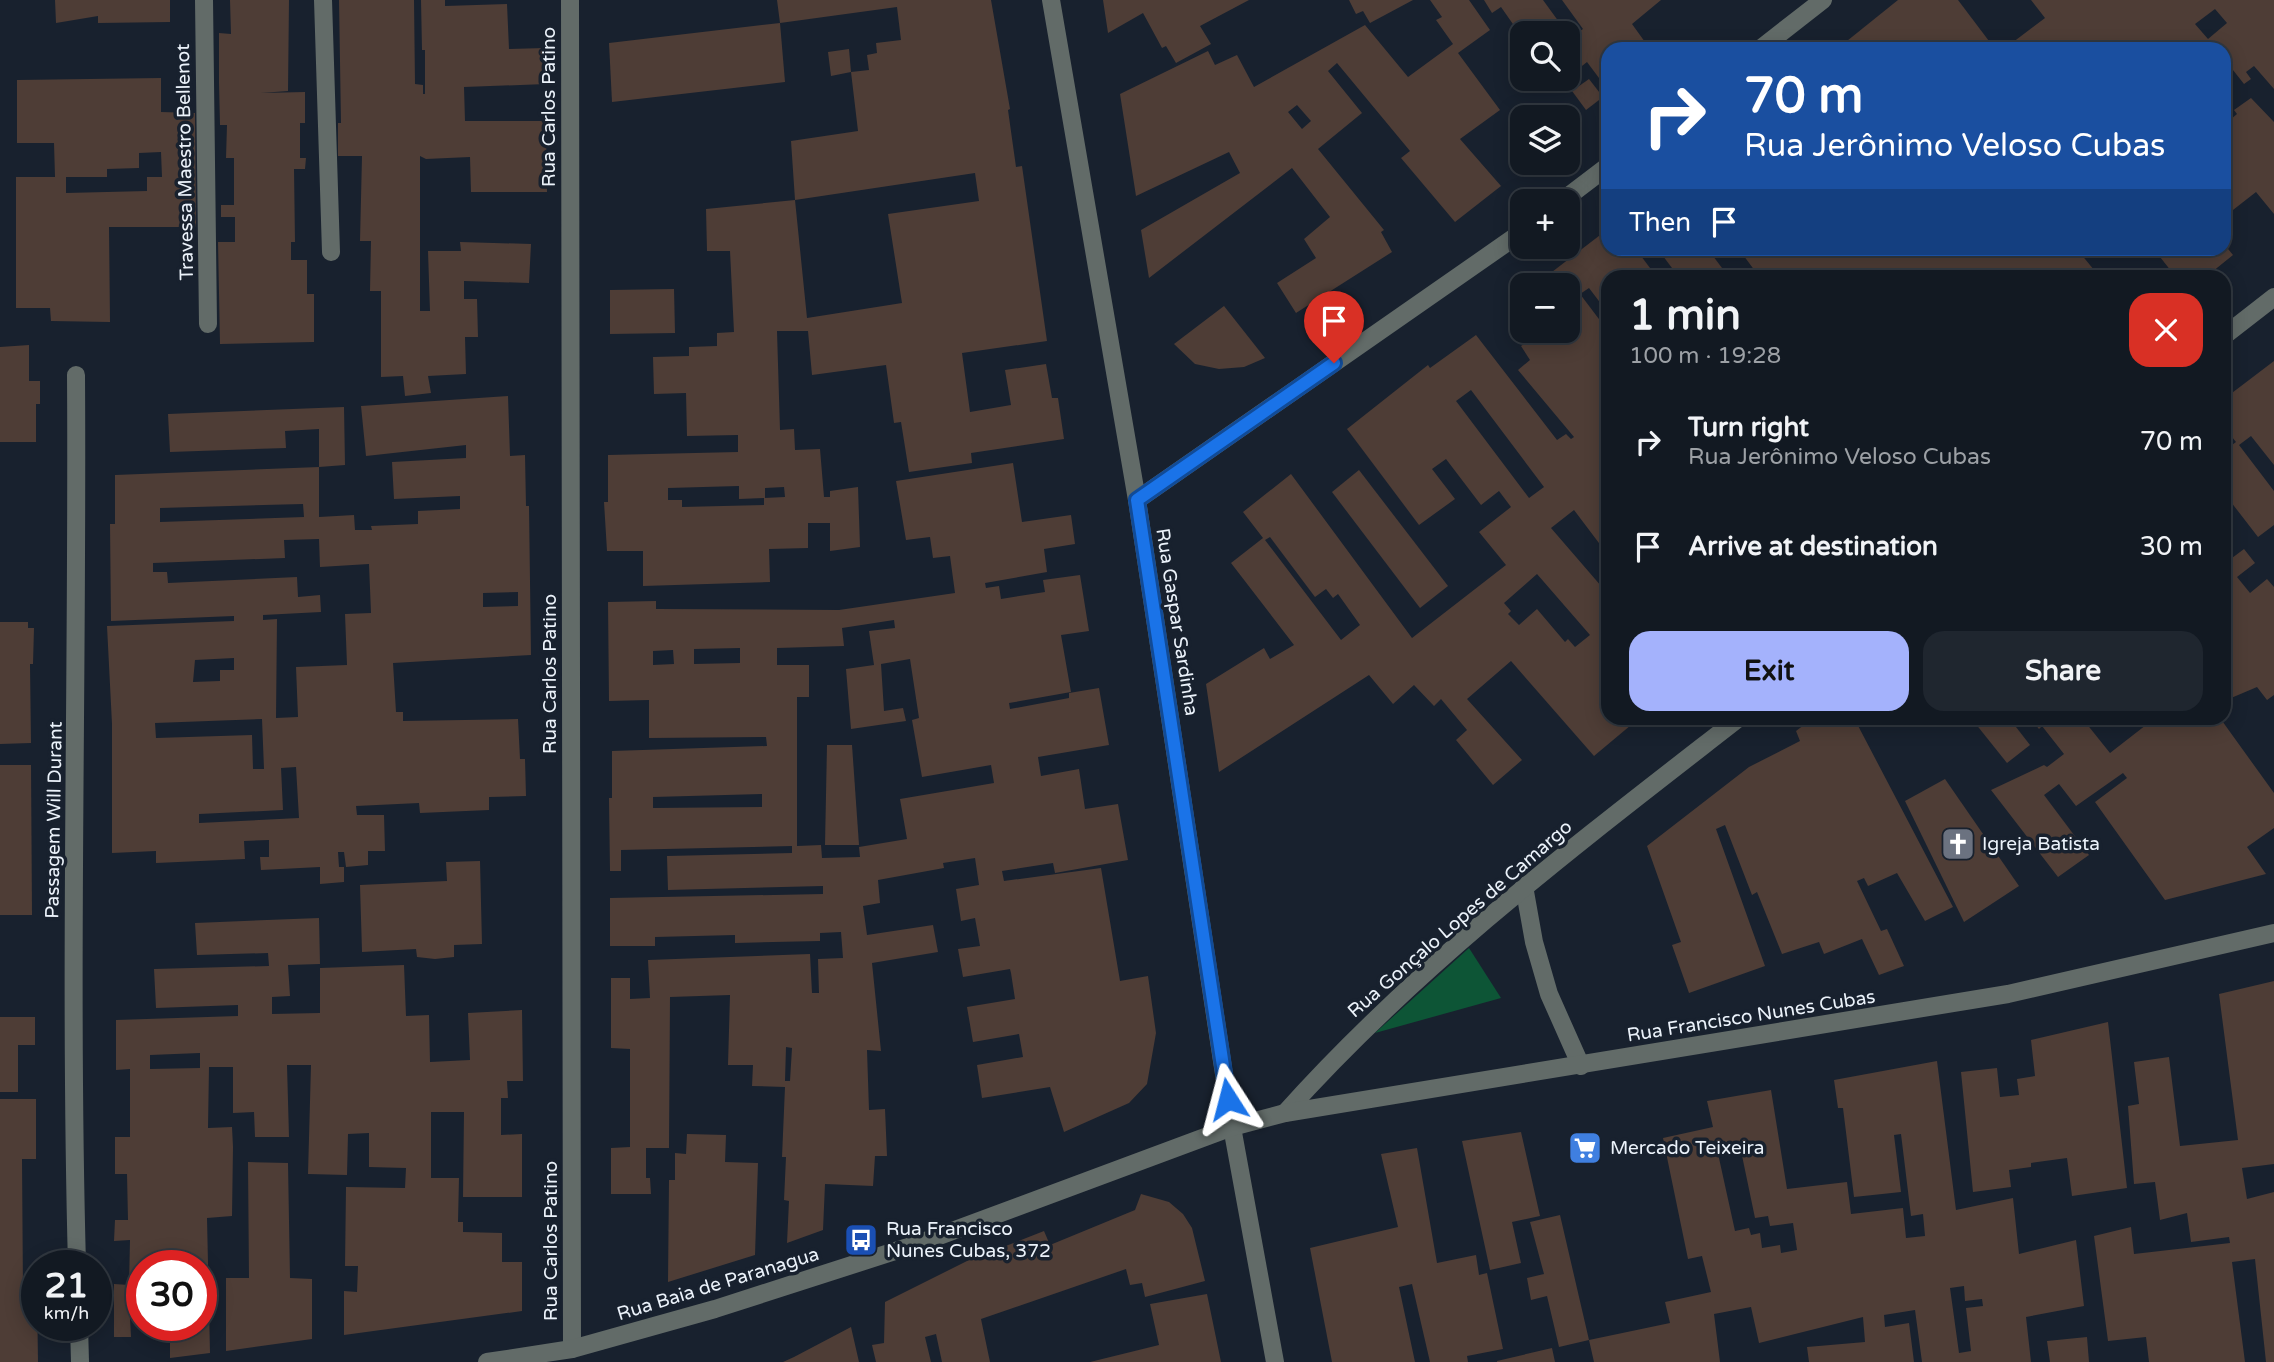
<!DOCTYPE html>
<meta charset="utf-8">
<style>
:root{--surface:#121922;--page:#1f262f;--text:#f1f3f6;--muted:#9ca0a5;--line:#313840;--accent:#a4b2fc}
body{margin:0;font-family:"Varela Round",sans-serif;background:var(--page);color:var(--text);height:100vh;display:flex;flex-direction:column;font-size:26px;white-space:nowrap}
*{box-sizing:border-box;margin:0}
p{font-size:23px;color:var(--muted)}
.icon{flex:none;width:38px;height:38px;fill:none;stroke:currentColor;stroke-width:2;stroke-linecap:round;stroke-linejoin:round}
.map{position:relative;flex:1;overflow:hidden}
.side{position:absolute;left:1601px;top:270px;width:630px;height:455px;display:flex;flex-direction:column;background:var(--surface);border-radius:21px;box-shadow:0 4px 18px #0003,0 0 0 2px var(--line)}
.side>*{flex:none}
.top-card{position:absolute;left:1601px;top:42px;width:630px;height:214px;border-radius:21px;box-shadow:0 4px 18px #0003,0 0 0 2px var(--line);background:#1a4fa0;color:#fff;overflow:hidden}
.buttons{position:absolute;left:1510px;top:21px;display:grid;gap:14px}
.buttons a{display:grid;place-items:center;width:70px;height:70px;border-radius:14px;background:var(--surface);box-shadow:0 4px 18px #0003,0 0 0 2px var(--line);font-size:35px}
.speed{position:absolute;left:21px;top:1250px;display:flex;gap:14px;font-size:35px;font-weight:700;text-align:center}
.speed>*{display:grid;place-content:center;width:91px;height:91px;border-radius:50%;background:var(--surface);box-shadow:0 4px 18px #0003,0 0 0 2px var(--line);line-height:1}
.speed small{font-size:18px;font-weight:400}
.speed .limit{border:10px solid #d22;background:#fff;color:#111}
.pin{position:absolute;display:grid;place-items:center;width:60px;height:60px;color:#fff;margin:-72px -30px;border-radius:50% 50% 50% 0;rotate:-45deg;box-shadow:0 0 7px #0007}
.pin .icon{rotate:45deg}
.me{position:absolute;width:77px;margin:-38px;rotate:351deg;stroke-linejoin:round;filter:drop-shadow(0 0 5px #0008)}
.turn{display:flex;align-items:center;gap:24px;height:147px;padding:0 28px;font-size:32px}
.turn .icon{width:91px;height:91px;stroke-width:2.5}
.turn b{display:block;font-size:49px;line-height:60px}
.then{display:flex;align-items:center;height:66px;padding:0 28px;background:#0003;gap:14px;font-size:26px}
.round{display:grid;place-items:center;flex:none;width:74px;height:74px;border-radius:21px;background:var(--page)}
.head{display:flex;align-items:center;justify-content:space-between;height:119px;padding:0 28px}
h1{font-size:42px;font-weight:800;line-height:52px}
.button{display:flex;gap:14px;margin-top:auto;padding:14px 28px}
.button a{flex:1;height:80px;border-radius:21px;background:var(--accent);color:#111;font-size:28px;font-weight:800;line-height:80px;text-align:center}
.button a+a{background:var(--page);color:var(--text)}
ul{padding:0;list-style:none}
li{display:flex;align-items:center;gap:21px;height:105px;padding:0 28px}
li div{flex:1}
li b{display:block;font-size:26px}
li em{font-style:normal}
.map>svg:first-child{display:block}
.green{fill:#0d5536}
.building{fill:#4e3d36;fill-rule:evenodd}
.lines{fill:none;stroke-linecap:round;stroke-linejoin:round}
.lane{stroke:#626b68;stroke-width:18}
.street{stroke:#626b68;stroke-width:18}
.route-casing{stroke:#114b97;stroke-width:18}
.route{stroke:#1a73e8;stroke-width:12}
.labels{text-anchor:middle;dominant-baseline:central;stroke-width:7;stroke-linejoin:round;paint-order:stroke}
.street-label{font-size:19px;fill:#ebf2fa;stroke:#18212e}
.poi-label{font-size:19px;fill:#ebf2fa;stroke:#18212e;text-anchor:start}
</style>
<div class="map">
<svg width="2274" height="1362" viewBox="0 0 2274 1362">
<rect width="100%" height="100%" fill="#18212e"/>
<polygon class="green" points="1469,948 1501,998 1375,1033"/>
<g class="building">
<polygon points="55,0 170,0 170,22 98,23 98,16 56,23"/>
<polygon points="230,0 289,0 288,91 261,93 305,92 305,123 300,123 300,158 306,158 305,169 294,169 295,242 291,242 291,260 307,260 307,294 314,294 314,342 220,344 218,242 235,242 235,217 221,217 221,205 234,205 234,158 226,158 227,125 220,125 219,83 219,33 231,34"/>
<polygon points="339,0 414,0 415,84 423,85 423,94 425,94 425,50 422,50 421,0 445,0 445,6 507,4 509,49 545,48 546,84 464,87 465,121 546,121 547,192 471,192 470,157 426,159 420,156 420,311 430,311 428,251 461,251 460,242 531,244 529,283 464,281 464,299 477,299 478,337 465,337 466,374 428,376 431,393 405,396 403,376 381,377 381,291 370,291 371,241 360,241 362,156 338,156 338,123 341,123"/>
<path d="M777,0h214l19,109 -2,1 8,57 6,-1 25,175 -85,12 8,59 41,-7 -6,-35 41,-6 6,34h6l6,41 -93,14 1,10 -63,9 -8,-50 -7,1 -8,-58 -74,10 -4,-44h-31l3,99 14,-1 1,21 25,-1 4,48h6v-6l28,-4 2,60 -30,4v-28h-22v25l-39,1 1,33 -127,4v-35h-36l-3,-49h4v-47l130,-3v-17l-51,1 -1,-43 -32,1 -1,-37 36,-1v-9l28,-1v-13l17,-1 -4,-81h-23l-1,-42 89,-9 12,118 95,-15 -14,-89 91,-13 -4,-28 -180,27 -4,-59 67,-10 -7,-59 18,-2 -2,-15 10,-2 -1,-10 25,-3 -4,-33 -117,16zM739,486v13l26,-1v-10l19,-1 1,10 -21,1v7l-82,2v-7h-14v-12z"/>
<polygon points="1103,0 1249,0 1200,26 1211,44 1176,63 1166,46 1162,48 1143,13 1108,33"/>
<polygon points="1349,0 1413,0 1370,23 1363,11 1356,14"/>
<path d="M1430,0h39l21,30 -32,23 42,57 -40,29 41,47 -46,36 -54,-64 9,-7 -73,-88 -9,8 34,42 -44,36 66,81 -3,2 11,20 -96,61 -19,-30 39,-25 -12,-19 26,-22 -38,-49 -143,110 -8,-48 99,-57 -11,-21 -93,44 -16,-102 88,-43 7,14 22,-10 17,32 111,-62 43,52 45,-33 -17,-24 6,-3zM1297,105l14,16 -9,8 -14,-17z"/>
<polygon points="1484,0 1543,0 1567,33 1522,33 1522,37 1501,7 1492,13"/>
<polygon points="1562,0 1661,0 1632,24 1650,49 1608,49 1608,83 1605,86 1587,62 1568,77 1568,35 1570,38 1583,29"/>
<polygon points="1898,0 1958,0 1995,49 1837,49"/>
<path d="M2031,0h243v89l-20,-23 -8,6 5,7 -7,5 -15,-19 -5,4v-20h-220l41,-31zM2215,9l12,14 -19,16 -13,-15z"/>
<polygon points="780,23 785,82 612,102 609,43"/>
<polygon points="849,49 851,72 831,76 828,52"/>
<path d="M161,78v34l34,1 1,114h-87l1,95 -59,-1 -1,-13h-34v-131h39l-1,-34h-37v-63zM161,152l1,25h-15v14l-81,2v-16h41v-8l32,-1v-15z"/>
<polygon points="1589,79 1603,97 1586,110 1572,91"/>
<polygon points="2251,98 2274,122 2274,214 2256,192 2224,217 2224,125 2237,114 2234,110"/>
<path d="M1608,229v19h27l21,28h-48v37l-19,-25 -9,6 28,37v224l-34,-45 -23,18 57,66v124h37l-5,4 -3,-2 -43,36 -83,-95 -44,38 55,61 -29,25 -37,-45 11,-10 -26,-31 -7,7 -20,-21 -21,19 -24,-29 -150,97 -13,-88 58,-36 6,11 24,-14 -63,-82 32,-25 -20,-26 48,-38 121,164 94,-73 -27,-33 32,-25 -12,-16 -18,14 -35,-46 -14,10 23,30 -36,26 -72,-96 81,-64 2,3 46,-33 81,105 9,-6 5,5 3,-2 -56,-67 12,-10 -9,-14 21,-15h26v-46h-33zM1471,390l73,97 -15,11 -73,-97zM1270,537l45,60 11,-8 7,9 5,-4 22,31 -19,15 -76,-100zM1537,574l53,61 -15,12 -7,-8 -3,3 -28,-33 -18,16 -11,-11 3,-3 -7,-8z"/>
<polygon points="2224,244 2233,255 2207,276 2175,276 2153,248 2224,248"/>
<polygon points="1657,248 1707,248 1728,276 1678,276"/>
<polygon points="1738,248 2076,248 2099,276 2048,276 2043,270 2036,276 1755,276 1758,275"/>
<polygon points="674,289 675,333 610,334 610,290"/>
<polygon points="1224,306 1265,358 1244,367 1219,369 1195,364 1174,344"/>
<polygon points="29,345 29,381 40,381 40,404 36,404 36,442 0,442 0,347"/>
<polygon points="2274,361 2274,465 2251,436 2239,445 2274,491 2274,525 2258,537 2224,493 2224,451 2236,442 2224,427 2224,399"/>
<path d="M508,396l2,60 15,-1 1,51h3l2,149 -138,8 3,49h7v9l115,-2 2,40h5l1,37 -37,1v13l-69,3 -1,-10 -63,3 1,9h27l1,36h-17v14l-22,2 -2,-15h-6l1,15h5v15l-24,2v-17l-59,3 -1,-13h9v-17l-25,1 1,18 -89,4v-12l-44,2v-129l-5,-98 127,-5v-5l-123,5 -1,-97h5v-49l204,-8v50l35,-2 1,15h17l-1,-4 47,-2v-13l42,-2v-13l-66,3 -2,-37 74,-4v-13l-100,11 -5,-50zM303,504l1,13 -144,5v-14zM319,539l1,28 49,-3 2,49 -26,1 2,51 -51,2 2,50 -22,1 1,-99 -14,1v-5l58,-3 -1,-17 -22,2 -1,-20 -129,6 -1,-11h-14v-9l132,-5 -1,-18zM518,592v14l-35,1v-14zM234,658v12h-14v11l-27,1 2,-22zM262,719l2,50h-11l-1,-34 -96,3 -1,-15zM296,767l3,51 -100,5v-9l84,-4 -2,-42z"/>
<polygon points="344,407 345,465 319,467 319,429 285,431 286,448 170,452 168,414"/>
<path d="M1013,463l9,59 49,-7 4,29 -31,5 3,23 -62,11 1,5 13,-2 2,13 44,-7 -2,-12 37,-5 9,56 -28,4 10,57 -62,11 1,6 59,-11v-5l30,-5 10,57 -71,12 3,19 38,-7 6,40 33,-5 10,56 -73,13 -2,-10 -51,8 2,10 97,-13 19,113 28,-5 8,57 -9,51 -18,19 -65,29 -14,-45 -68,11 -5,-33 46,-8 -4,-23 -46,8 -6,-35 48,-8 -4,-26 -1,-4 -47,8 -5,-28 22,-3 -5,-28 -14,3 -5,-32 23,-4 -4,-27 -32,5 1,5 -66,12 2,23 -17,3 4,29 66,-10 5,27 -66,11 9,88 -14,-1 2,60 16,-1 2,47h-12l-2,30 -48,-2 -2,46 -36,13 2,-42 -5,-1 2,-43h-4l3,-70 -33,-1 1,-21h-25l2,-70 -60,2 -1,151h-23v30h4l1,16h-40v-46l19,-1v-98l-19,-1v-70h19v21l20,-1 -2,-38 162,-6 2,39h7l-1,-34 25,-1 -2,-26 -21,1v8l-85,2v-8l-80,2v9h-45v-48l213,-4v-8l-155,4 -1,-34 125,-3v-7l-171,4v21h-11l-1,-73h3v-47l155,-5 -1,-9 -117,1v-38l-40,1 -1,-99 48,-1v8l183,1 116,-17 -5,-37 -17,2 -3,-21 -24,3 -10,-59zM894,620l1,8 -26,3 5,34 -28,4 5,60 55,-8 -3,-13 -19,3 -3,-47 29,-5 9,59 -7,2 10,57 69,-12 3,18 -94,16 7,40 -48,8 1,10 -38,1 -1,-13 -24,1v-149h12v-32h-32v-17l67,-2 -2,-18zM740,648v15l-46,1v-15zM673,650l1,14 -21,1v-14zM762,794v13l-109,1v-11zM786,1047l6,1 -2,33h-5z"/>
<polygon points="1359,470 1448,586 1420,608 1332,492"/>
<polygon points="2244,549 2255,563 2237,577 2250,593 2267,579 2274,587 2274,695 2267,700 2257,687 2224,701 2224,564"/>
<polygon points="0,622 28,622 28,628 34,628 33,664 30,664 31,743 0,744"/>
<polygon points="1813,718 1854,718 1953,907 1925,921 1897,873 1868,886 1864,878 1857,881 1881,931 1887,929 1904,966 1879,975 1862,939 1824,954 1819,942 1782,954 1757,892 1752,895 1725,825 1716,829 1765,966 1689,993 1672,945 1681,942 1647,846 1749,767 1800,741 1796,731"/>
<polygon points="1971,718 2009,718 2030,745 2007,763"/>
<polygon points="2030,718 2082,718 2110,753 2155,718 2220,718 2274,793 2274,828 2247,847 2266,874 2165,900 2095,802 2127,778 2123,773 2076,806 2059,784 2044,795 2089,855 2058,877 1991,790 2044,765 2047,767 2064,754 2042,726 2039,729"/>
<polygon points="827,745 852,745 859,845 825,845"/>
<polygon points="0,765 31,765 32,915 0,915"/>
<polygon points="1945,779 2019,886 1964,922 1905,801"/>
<polygon points="480,861 482,944 454,945 454,957 435,959 417,957 416,949 362,952 360,885 447,881 446,862"/>
<path d="M319,918l1,46 -32,1 2,31 -18,1v17l48,-1v-45l84,-3 2,51 23,-1 1,47 40,-2 -2,-47 54,-3 1,71h-16l1,17h-7v37l21,-1v63h-59l1,-85h-33v66h28l-1,44h5v10l39,1v29h20v49l-178,24v-44l13,1 1,-26h-13l1,-79 59,1 1,-20 -37,-1v-34l-21,1 -1,41 -39,-1 3,-109h-24l2,72h-34l-1,-25 -21,1v-46h-24l-1,61 24,-1 1,20 -1,69 -25,2 3,135 -40,5v-21l-9,-1 -1,-11h41v-60h-59v52h-12l1,20h-17v-53l15,1 1,-45 -16,1 1,-21h13l-1,-46h-12v-37h15v-68l-14,1v-50l122,-4v-11l-82,3 -2,-39 115,-3 -1,-13 -71,2 -2,-32zM200,1053v15l-50,1v-14z"/>
<polygon points="2274,981 2274,1164 2242,1168 2247,1199 2274,1192 2274,1362 2266,1362 2255,1259 2232,1262 2245,1362 2149,1362 2146,1337 2108,1341 2094,1236 2131,1227 2134,1254 2230,1243 2229,1237 2191,1242 2187,1213 2160,1220 2155,1182 2134,1184 2128,1106 2139,1104 2134,1062 2169,1057 2180,1146 2238,1140 2219,994"/>
<polygon points="0,1017 35,1017 35,1045 18,1045 18,1092 0,1092"/>
<polygon points="2108,1022 2127,1188 2072,1196 2067,1158 2031,1163 2031,1167 2009,1170 2011,1187 1973,1192 1961,1072 1997,1068 2000,1097 2019,1095 2017,1079 2035,1076 2031,1040"/>
<path d="M1937,1061l19,149 57,-12 6,56 57,-14 8,66 -58,11 5,45h-109l-7,-52 -31,5 1,12 24,-4 5,39h-105l-2,-15 58,-5 -2,-25 -104,26 -8,-36 -37,7 6,48h-126l-5,-22 81,-17 -5,-21 46,-10 -9,-36 -14,3 -25,-121 50,-11 -6,-26 64,-11 16,99 60,-7 4,32 52,-6 3,30 19,-2 -2,-22 -12,2 -10,-82 -7,1 7,57 -47,5 -11,-89h-5l-4,-28zM1740,1146l15,72 13,-2 2,10 23,-3 4,27 -16,3 -1,-8 -18,3 -2,-15 -9,2 -2,-7 -14,3 -18,-82zM1964,1286l1,15 17,-2 1,7 -17,2 5,43 -12,2 -9,-65z"/>
<polygon points="0,1099 36,1099 36,1159 22,1159 23,1291 37,1291 38,1362 0,1362"/>
<polygon points="1521,1132 1540,1216 1512,1222 1521,1263 1490,1270 1462,1141"/>
<polygon points="687,1134 726,1135 725,1162 758,1163 755,1255 668,1282 669,1180 675,1180 675,1153 686,1154"/>
<polygon points="1417,1148 1437,1263 1476,1255 1479,1275 1487,1273 1503,1349 1467,1356 1468,1362 1430,1362 1412,1284 1399,1287 1415,1362 1332,1362 1310,1248 1398,1227 1381,1154"/>
<polygon points="248,1162 288,1163 290,1278 312,1279 312,1339 226,1351 226,1278 249,1278"/>
<polygon points="1141,1194 1169,1202 1183,1214 1192,1228 1205,1281 1145,1297 1142,1283 1130,1285 1126,1269 981,1319 990,1362 942,1362 936,1334 925,1337 931,1362 876,1362 872,1345 884,1343 885,1302 967,1261 1044,1231 1050,1245 1135,1210"/>
<polygon points="1560,1215 1589,1340 1559,1347 1547,1296 1531,1300 1527,1278 1544,1274 1530,1222"/>
<polygon points="1207,1294 1221,1362 1090,1362 1159,1345 1150,1304"/>
<polygon points="851,1327 859,1362 783,1362 794,1357"/>
<polygon points="2087,1337 2089,1362 2050,1362 2047,1341"/>
<polygon points="1552,1348 1555,1362 1497,1362 1497,1361"/>
</g>
<g class="lines">
<g class="lane">
<polyline points="204,0 208,324"/>
<polyline points="323,0 331,252"/>
<path d="M76,375c2,297 -7,594 1,890"/>
<polyline points="79,1325 80,1362"/>
</g>
<g class="street">
<polyline points="570,0 572,1349"/>
<polyline points="1051,0 1137,500 1232,1127 1275,1362"/>
<polyline points="1760,49 1823,0"/>
<polyline points="1562,201 1608,166"/>
<polyline points="2224,336 2274,297"/>
<polyline points="1137,500 1522,232"/>
<polyline points="1524,886 1534,942 1549,994 1581,1066"/>
<path d="M1285,1113c134,-150 296,-272 454,-395"/>
<polyline points="487,1362 572,1349 715,1309 920,1243 1232,1127 1285,1113 2008,994 2274,933"/>
</g>
</g>
<g class="lines">
<defs>
<polyline id="route" points="1228,1099 1137,500 1334,363"/>
</defs>
<use href="#route" class="route-casing"/>
<use href="#route" class="route"/>
</g>
<defs>
<symbol id="church-square" viewBox="-11 -11 22 22"><rect x="-9" y="-9" width="18" height="18" rx="4" fill="#6b7280" stroke="#18212e"/><path d="M-1.2-6h2.4v3.5h3.3v2.4h-3.3V6h-2.4V-.1h-3.3v-2.4h3.3Z" fill="#fff"/></symbol>
<symbol id="supermarket-square" viewBox="-11 -11 22 22"><rect x="-9" y="-9" width="18" height="18" rx="4" fill="#3f7fe0" stroke="#18212e"/><path d="M-6-5.5h2.5l.6 2H6L4.5 2H-2.5L-4.4-4H-6ZM-1.5 3.2a1.3 1.3 0 1 0 .1 0ZM3 3.2a1.3 1.3 0 1 0 .1 0Z" fill="#fff"/></symbol>
<symbol id="bus-square" viewBox="-11 -11 22 22"><rect x="-9" y="-9" width="18" height="18" rx="4" fill="#1a4fb4" stroke="#18212e"/><path d="M-5-6H5V4H4V6H2V4H-2V6H-4V4H-5ZM-3.5-4V0h7V-4ZM-3.5 1.2v1.5H-2V1.2ZM2 1.2v1.5H3.5V1.2Z" fill="#fff"/></symbol>
</defs>
<g fill-rule="evenodd">
<use href="#church-square" x="1939" y="825" width="38" height="38"/>
<use href="#supermarket-square" x="1566" y="1129" width="38" height="38"/>
<use href="#bus-square" x="842" y="1221" width="38" height="38"/>
</g>
<g class="labels">
<g class="street-label">
<text transform="translate(549 107) rotate(-90)">Rua Carlos Patino</text>
<text transform="translate(185 162) rotate(-91)">Travessa Maestro Bellenot</text>
<text transform="translate(1177 622) rotate(81)">Rua Gaspar Sardinha</text>
<text transform="translate(550 674) rotate(-90)">Rua Carlos Patino</text>
<text transform="translate(54 820) rotate(-89)">Passagem Will Durant</text>
<text transform="translate(1460 919) rotate(-41)">Rua Gonçalo Lopes de Camargo</text>
<text transform="translate(1751 1016) rotate(-9)">Rua Francisco Nunes Cubas</text>
<text transform="translate(551 1241) rotate(-90)">Rua Carlos Patino</text>
<text transform="translate(718 1284) rotate(-17)">Rua Baia de Paranagua</text>
</g>
<g class="poi-label">
<text x="1982" y="844">Igreja Batista</text>
<text x="1610" y="1148">Mercado Teixeira</text>
<text x="886" y="1229">Rua Francisco<tspan x="886" dy="22">Nunes Cubas, 372</tspan></text>
</g>
</g>
</svg>
<div class="buttons">
<a><svg class="icon" aria-label="search" viewBox="0 0 24 24"><circle cx="10" cy="10" r="6"/><path d="M15 15l6 6"/></svg></a>
<a><svg class="icon" aria-label="layers" viewBox="0 0 24 24"><path d="M12 4l9 5-9 5-9-5zM3 14l9 5 9-5"/></svg></a>
<a>+</a>
<a>−</a>
</div>
<div class="speed"><div>21<small>km/h</small></div><div class="limit">30</div></div>
<div class="pin" style="left:1334px;top:363px;background:#d93025"><svg class="icon" aria-label="arrive" viewBox="0 0 24 24"><path d="M6 21V4h12l-3 4 3 4H6"/></svg></div>
<svg class="me" style="left:1228px;top:1099px" viewBox="-20 -20 40 40"><path d="M0-17L14 15 0 8-14 15z" fill="#1a73e8" stroke="#fff" stroke-width="4"/></svg>
<div class="top-card">
<div class="turn"><svg class="icon" aria-label="right" viewBox="0 0 24 24"><path d="M7 20v-9h11M14 6l5 5-5 5"/></svg><div><b>70 m</b>Rua Jerônimo Veloso Cubas</div></div>
<div class="then">Then<svg class="icon" aria-label="arrive" viewBox="0 0 24 24"><path d="M6 21V4h12l-3 4 3 4H6"/></svg></div>
</div>
<section class="side">
<div class="head"><div><h1>1 min</h1><p>100 m · 19:28</p></div><a class="round" style="background:#d93025;color:#fff"><svg class="icon" aria-label="close" viewBox="0 0 24 24"><path d="M6 6l12 12M18 6L6 18"/></svg></a></div>
<ul>
<li><svg class="icon" aria-label="right" viewBox="0 0 24 24"><path d="M7 20v-9h11M14 6l5 5-5 5"/></svg><div><b>Turn right</b><p>Rua Jerônimo Veloso Cubas</p></div><em>70 m</em></li>
<li><svg class="icon" aria-label="arrive" viewBox="0 0 24 24"><path d="M6 21V4h12l-3 4 3 4H6"/></svg><div><b>Arrive at destination</b></div><em>30 m</em></li>
</ul>
<div class="button"><a>Exit</a><a>Share</a></div>
</section>
</div>
